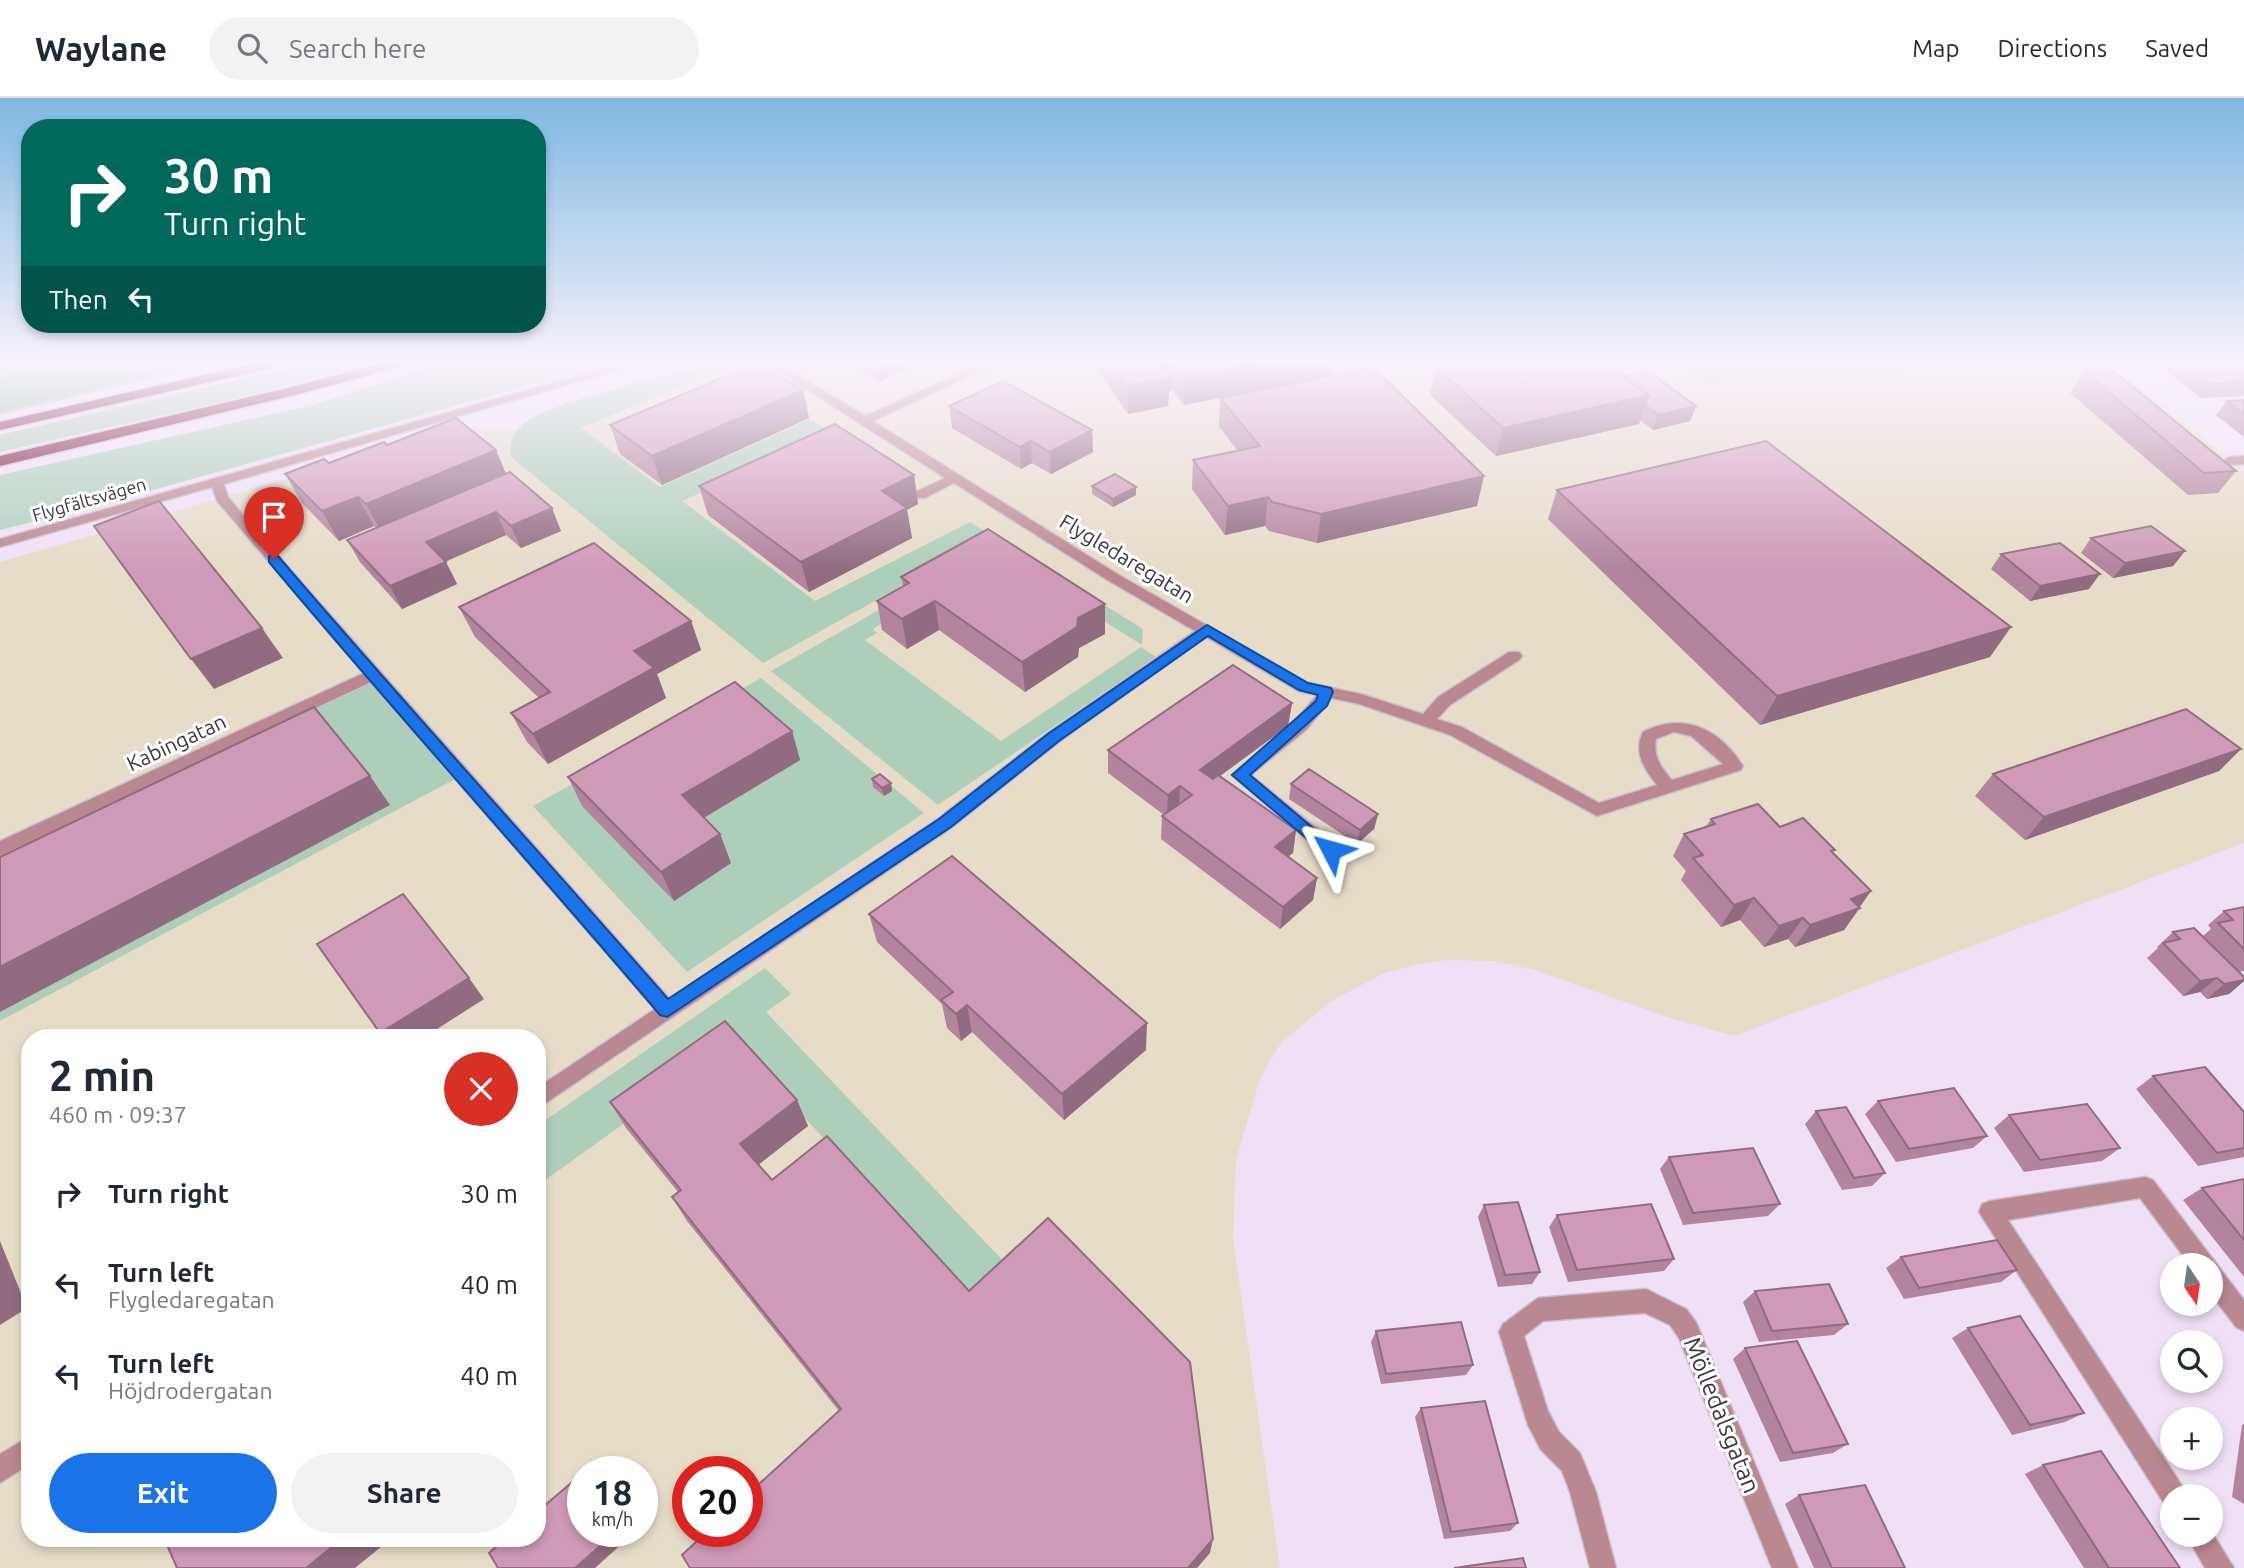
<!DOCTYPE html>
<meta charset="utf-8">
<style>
:root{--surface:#fff;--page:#f2f2f3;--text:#1f2937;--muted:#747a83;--line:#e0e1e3;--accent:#1a73e8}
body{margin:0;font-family:Ubuntu,sans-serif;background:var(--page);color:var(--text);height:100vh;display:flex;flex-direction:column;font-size:26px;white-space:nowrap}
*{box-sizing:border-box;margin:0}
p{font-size:23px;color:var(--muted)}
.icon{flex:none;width:38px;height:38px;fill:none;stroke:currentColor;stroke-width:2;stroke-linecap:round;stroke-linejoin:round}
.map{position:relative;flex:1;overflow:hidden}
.sheet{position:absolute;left:21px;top:931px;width:525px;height:518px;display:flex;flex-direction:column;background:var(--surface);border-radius:28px;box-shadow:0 4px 10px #0003}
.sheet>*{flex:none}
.top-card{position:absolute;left:21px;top:21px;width:525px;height:214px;border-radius:28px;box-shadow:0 4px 10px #0003;background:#00695c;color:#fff;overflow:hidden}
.needle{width:46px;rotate:167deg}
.buttons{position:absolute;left:2160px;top:1155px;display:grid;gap:14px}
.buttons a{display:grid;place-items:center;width:63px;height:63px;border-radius:50%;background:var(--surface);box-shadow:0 4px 10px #0003;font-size:35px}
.speed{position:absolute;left:567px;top:1358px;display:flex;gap:14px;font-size:35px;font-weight:700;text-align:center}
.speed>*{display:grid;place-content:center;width:91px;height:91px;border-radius:50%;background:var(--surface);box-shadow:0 4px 10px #0003;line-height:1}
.speed small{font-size:18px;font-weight:400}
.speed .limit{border:10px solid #d22;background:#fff;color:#111}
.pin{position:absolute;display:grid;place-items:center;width:60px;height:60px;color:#fff;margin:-72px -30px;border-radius:50% 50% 50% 0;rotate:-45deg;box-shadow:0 0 7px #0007}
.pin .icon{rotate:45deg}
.me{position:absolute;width:77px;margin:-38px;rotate:309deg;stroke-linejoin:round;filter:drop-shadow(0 0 5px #0008)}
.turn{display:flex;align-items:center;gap:24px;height:147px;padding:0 28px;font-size:32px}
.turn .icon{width:91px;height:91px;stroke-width:2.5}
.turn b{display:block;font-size:49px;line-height:60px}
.then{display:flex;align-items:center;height:66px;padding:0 28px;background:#0003;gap:14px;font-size:26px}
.round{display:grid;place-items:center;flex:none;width:74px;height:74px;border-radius:37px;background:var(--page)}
.overview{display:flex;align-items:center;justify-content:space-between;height:119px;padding:0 28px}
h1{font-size:42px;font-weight:700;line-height:52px}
.primary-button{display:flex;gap:14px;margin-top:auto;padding:14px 28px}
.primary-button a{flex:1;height:80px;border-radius:42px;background:var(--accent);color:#fff;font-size:28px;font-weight:700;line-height:80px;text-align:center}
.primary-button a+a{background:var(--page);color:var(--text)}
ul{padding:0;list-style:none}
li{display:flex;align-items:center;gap:21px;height:91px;padding:0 28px}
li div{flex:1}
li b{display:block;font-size:26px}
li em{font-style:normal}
header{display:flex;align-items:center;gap:42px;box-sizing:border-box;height:98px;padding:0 35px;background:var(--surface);border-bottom:2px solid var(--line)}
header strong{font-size:33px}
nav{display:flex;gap:38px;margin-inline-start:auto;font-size:24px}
.search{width:490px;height:63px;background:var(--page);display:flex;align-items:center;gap:18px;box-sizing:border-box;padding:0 24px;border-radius:38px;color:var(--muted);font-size:26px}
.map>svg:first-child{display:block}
.industrial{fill:#e7dcc7;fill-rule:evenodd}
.green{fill:#adcfb9}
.forest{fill:#8cc3a1}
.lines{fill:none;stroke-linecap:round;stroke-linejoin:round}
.minor-casing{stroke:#ccbed1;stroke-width:3}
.highway-casing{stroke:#ccbed1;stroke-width:3}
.minor{fill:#b98890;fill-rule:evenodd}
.highway{fill:#751032;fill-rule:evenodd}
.wall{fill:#b2849d}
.shaded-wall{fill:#916c80}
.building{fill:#cf9ab7;stroke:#916c80;stroke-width:2}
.route{fill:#1a73e8;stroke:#114b97;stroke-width:2}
.labels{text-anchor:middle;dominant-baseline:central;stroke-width:6;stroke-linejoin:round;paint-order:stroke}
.far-street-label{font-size:18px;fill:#3d363f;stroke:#fff}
.street-label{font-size:21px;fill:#3d363f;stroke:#fff}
.near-street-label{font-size:24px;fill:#3d363f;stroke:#fff}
</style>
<header>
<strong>Waylane</strong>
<div class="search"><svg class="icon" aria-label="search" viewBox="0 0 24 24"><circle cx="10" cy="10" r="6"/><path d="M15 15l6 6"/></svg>Search here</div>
<nav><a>Map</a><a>Directions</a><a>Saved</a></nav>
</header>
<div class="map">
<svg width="2244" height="1470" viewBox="0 0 2244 1470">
<rect width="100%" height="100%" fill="#f0e0f6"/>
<path class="industrial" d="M713,266h968l22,18 272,-18h132l57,41 80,67v371l-510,193 -67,-19 -132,-47 -41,-9 -47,-1 -28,4 -34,9 -54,28 -49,41 -13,19 -10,21 -23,78 -3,78 47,330h-1280v-1006l461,-134 53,3 60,-27zM30,940h507v500h-507zM583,1374h59v59h-59zM688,1374h59v59h-59z"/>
<g class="green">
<polygon points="0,266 213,266 0,317"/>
<polygon points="306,266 367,266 221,304 0,354 0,337"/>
<polygon points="440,266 605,266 92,409 0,432 0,377 313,307"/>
<path d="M708,266h14l10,6 -32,8 -119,50 79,59 150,-68 24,15 -152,67 133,100 155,-79 22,14 -229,127 -252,-206c-2,-11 1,-22 9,-30 22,-24 150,-52 188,-63z"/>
<polygon points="1681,266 1975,266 1703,284"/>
<polygon points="1001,443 1143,531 1142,547 994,454 873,531 877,535 865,542 1001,643 1141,549 1156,559 938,707 771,573"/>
<polygon points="761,580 924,715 687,874 533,708"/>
<polygon points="369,583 455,681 0,923 0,758"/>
<polygon points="765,870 791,896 766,914 1011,1171 974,1204 736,945 537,1088 537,1028"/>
</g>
<polygon class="forest" points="55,266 199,266 0,314 0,280"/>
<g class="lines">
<defs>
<g id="minor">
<path d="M620,266h19l-415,120 4,13 54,63 388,439 269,-181 109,-85 147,-102 -86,-50 -155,-98 -29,15h-10v-6l30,-14 -178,-114h14l84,52 115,-52h16l-123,57 246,154 189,108 53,11 62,20 15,-17 71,-45h10l3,4 -3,4 -69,45 -13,14 25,8 137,76 58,-18c-13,-16 -24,-33 -14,-53 40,-21 77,-3 100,34l-2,4 -144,46 -147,-81 -91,-31 -28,-6 -24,31 -56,46 86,70 3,5 -3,5h-12l-93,-80 63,-54 22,-26 -19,-4 -92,-54 -146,104 -109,87 -414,281v-21l118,-79 -284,-327 -371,174v-15l364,-168 -147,-172 -5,-14 -212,60v-8zM1674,634l17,4 32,28 -51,16c-11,-13 -19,-23 -16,-41z"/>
<polygon points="2244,358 2244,366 2229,367 2223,363 2229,359"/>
<polygon points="2145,1079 2153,1082 2244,1202 2244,1233 2236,1229 2210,1195 2210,1167 2190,1167 2140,1100 2008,1122 2183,1389 2187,1398 2172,1398 2172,1410 2165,1407 1979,1114 1982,1106 1990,1103"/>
<polygon points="1646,1191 1686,1211 1696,1224 1798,1470 1772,1470 1679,1240 1670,1227 1645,1215 1543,1223 1524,1238 1548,1313 1559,1334 1580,1355 1596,1394 1616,1470 1590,1470 1570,1394 1562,1373 1541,1352 1528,1327 1499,1234 1503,1226 1538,1200"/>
<polygon points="30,1338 30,1366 0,1385 0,1356"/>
<polygon points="2210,1431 2234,1470 2205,1470 2186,1437 2210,1437"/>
</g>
<g id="highway">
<polygon points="252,266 278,266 271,270 0,332 0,324"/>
<polygon points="378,266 401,266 399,269 299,296 0,368 0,358 296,288"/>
</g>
</defs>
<use href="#minor" class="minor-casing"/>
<use href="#highway" class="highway-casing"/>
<use href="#minor" class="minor"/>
<use href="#highway" class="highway"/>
</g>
<g class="wall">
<polygon points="850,266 916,266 880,283"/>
<polygon points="1093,266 1334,266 1333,278 1477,408 1317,445 1269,433 1265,428 1225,437 1192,391 1193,362 1238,353 1219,329 1220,300 1284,287 1184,307 1172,292 1169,293 1168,308 1128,316"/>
<polygon points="2157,266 2232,266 2244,275 2244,298 2201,300"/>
<polygon points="1436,269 1624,278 1696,308 1690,323 1653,332 1640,322 1639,326 1496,358 1430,297"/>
<polygon points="2084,273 2236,373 2218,395 2188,397 2070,295"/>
<polygon points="803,292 809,320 662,387 620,356 610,327"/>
<polygon points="2244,302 2244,339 2216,317 2227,303"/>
<polygon points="949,308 1092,332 1093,354 1051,376 1032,365 1021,371 952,330"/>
<polygon points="387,347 496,352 506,376 561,433 521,450 506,437 445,463 457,486 402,511 360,464 347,442 376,430 374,428 339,443 302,405 285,376 329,365"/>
<polygon points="914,377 918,406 907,412 912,440 809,494 708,417 699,388"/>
<polygon points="1092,388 1136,397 1113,409 1092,396"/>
<polygon points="1557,392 1990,559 1760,627 1548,421"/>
<polygon points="2091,440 2185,453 2173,468 2113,480 2081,455"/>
<polygon points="2001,456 2089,491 2030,503 1991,471"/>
<polygon points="901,479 1105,536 1079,550 1078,559 1025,594 939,532 907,551 882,532 877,503 903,488"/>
<polygon points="459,509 691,523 701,552 657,576 666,600 548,666 527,644 511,615 539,600 475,539"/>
<polygon points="1292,605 1288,628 1220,678 1296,732 1293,755 1287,759 1317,780 1313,802 1280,831 1161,741 1162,718 1164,717 1108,675 1108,652"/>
<polygon points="792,633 800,662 704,720 720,736 731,765 674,803 582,708 568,679"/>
<polygon points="2241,651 2219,673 2025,742 1975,698 1993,676"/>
<polygon points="872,681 891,685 892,693 884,698 873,689"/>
<polygon points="1291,686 1378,716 1374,731 1357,746 1289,701"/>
<polygon points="1711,721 1780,729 1832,755 1860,810 1844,832 1795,849 1788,841 1764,849 1740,822 1721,829 1681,782 1686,773 1673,758 1684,736 1706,729"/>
<polygon points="2244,809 2244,873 2239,874 2244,879 2244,883 2229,896 2207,901 2200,894 2183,898 2147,860 2158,850 2157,849 2173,834 2203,838 2211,831 2208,827 2224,813"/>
<polygon points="869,816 1146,952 1064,1022 972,934 961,943 947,930 942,906 877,844"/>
<polygon points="2153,978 2244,1014 2244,1059 2198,1068 2136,991"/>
<polygon points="797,1002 808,1028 758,1066 772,1082 1210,1455 839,1313 687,1123 672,1099 678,1094 626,1030 610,1004"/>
<polygon points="1878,1003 1987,1038 1973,1050 1896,1064 1865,1016"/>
<polygon points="1816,1013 1885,1075 1872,1088 1842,1092 1805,1026"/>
<polygon points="2009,1017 2120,1050 2102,1063 2024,1074 1994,1030"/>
<polygon points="1669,1059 1780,1106 1768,1118 1683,1127 1660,1071"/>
<polygon points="2244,1081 2244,1179 2183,1102 2202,1090"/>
<polygon points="1484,1107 1540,1174 1532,1186 1498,1189 1478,1119"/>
<polygon points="1557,1117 1674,1161 1664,1173 1568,1184 1549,1129"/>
<polygon points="1901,1159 2017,1172 2001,1184 1904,1201 1886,1170"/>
<polygon points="1755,1193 1848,1226 1834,1237 1759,1244 1743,1204"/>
<polygon points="1968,1230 2084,1315 2065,1324 2012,1337 1952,1240"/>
<polygon points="1376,1233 1473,1267 1466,1277 1381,1286 1371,1244"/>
<polygon points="1745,1250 1848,1346 1833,1355 1780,1364 1733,1261"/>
<polygon points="1421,1310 1518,1425 1510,1433 1444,1441 1415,1319"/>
<polygon points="2244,1326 2244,1406 2232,1399 2242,1327"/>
<polygon points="2043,1367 2180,1470 2084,1470 2025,1376"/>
<polygon points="1799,1397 1905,1470 1814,1470 1785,1406"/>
</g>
<g class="shaded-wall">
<polygon points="877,266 916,266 880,283"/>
<polygon points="1162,266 1173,266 1172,292 1169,293 1168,308 1128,316 1128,288 1158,267"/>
<polygon points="1252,266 1334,266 1333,278 1184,307 1185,279"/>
<polygon points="803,292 809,320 662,387 652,358"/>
<polygon points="1649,297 1639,326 1496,358 1503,330"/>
<polygon points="1696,308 1690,323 1653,332 1658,317"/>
<polygon points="1092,332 1093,354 1051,376 1050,354"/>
<polygon points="1031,343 1032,365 1021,371 1020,349"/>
<polygon points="496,352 508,381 382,435 366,406"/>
<polygon points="914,377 918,406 907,412 912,440 809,494 801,464 882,393"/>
<polygon points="1484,378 1477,408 1317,445 1321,416"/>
<polygon points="1136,389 1136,397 1113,409 1113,401"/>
<polygon points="358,399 374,428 339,443 322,413"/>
<polygon points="1268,399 1265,428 1225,437 1228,408"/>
<polygon points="552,410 561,433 521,450 511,428"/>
<polygon points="496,414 506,437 438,467 426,444"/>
<polygon points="2185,453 2173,468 2113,480 2125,465"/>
<polygon points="446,464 457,486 402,511 390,488"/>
<polygon points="2100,476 2089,491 2030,503 2040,488"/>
<polygon points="935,503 939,532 907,551 902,521"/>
<polygon points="1105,506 1105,536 1079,550 1078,559 1025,594 1022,564 1078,520"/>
<polygon points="691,523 701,552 657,576 666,600 548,666 533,636 634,553"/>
<polygon points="2011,529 1990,559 1760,627 1777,598"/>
<polygon points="262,530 283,560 214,591 191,561"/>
<polygon points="1292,605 1288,628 1198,694 1200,672"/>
<polygon points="792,633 800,662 693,726 682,697"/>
<polygon points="2241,651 2219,673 2025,742 2044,719"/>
<polygon points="370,678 390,707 0,914 0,869"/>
<polygon points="891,685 892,693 884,698 882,690"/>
<polygon points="1180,688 1179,710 1167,719 1168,697"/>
<polygon points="1378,716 1374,731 1357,746 1360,732"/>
<polygon points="1296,732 1293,755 1271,771 1275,749"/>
<polygon points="720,736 731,765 674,803 661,774"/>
<polygon points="1317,780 1313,802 1280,831 1283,809"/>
<polygon points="1871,793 1844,832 1795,849 1810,827 1851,801"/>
<polygon points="1754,800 1740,822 1721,829 1734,807"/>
<polygon points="1803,820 1788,841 1764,849 1779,828"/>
<polygon points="469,880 484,901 423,940 385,940 380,935"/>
<polygon points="2217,880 2200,894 2183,898 2200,883"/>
<polygon points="2244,882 2244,883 2229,896 2207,901 2224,886"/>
<polygon points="967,907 972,934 961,943 956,916"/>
<polygon points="1147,925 1146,952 1064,1022 1062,996"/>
<polygon points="797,1002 808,1028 753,1071 740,1046"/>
<polygon points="0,1143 27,1210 0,1227"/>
<polygon points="596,1363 607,1372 608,1374 603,1374"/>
<polygon points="617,1433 636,1433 595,1470 575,1470"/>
<polygon points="343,1440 392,1440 355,1470 306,1470"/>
<polygon points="1213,1441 1210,1455 1197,1470 1188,1470"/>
</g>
<g class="building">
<polygon points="755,266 761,266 803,292 652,358 610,327"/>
<polygon points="1112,266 1162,266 1158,267 1169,280 1128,288"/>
<polygon points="1175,266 1252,266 1185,279"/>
<polygon points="1450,266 1609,266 1649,297 1503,330 1436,269"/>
<polygon points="2185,266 2232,266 2244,275 2244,284 2212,286"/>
<polygon points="1373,269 1484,378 1321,416 1272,404 1268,399 1228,408 1193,362 1260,348 1220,300"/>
<polygon points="2112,272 2236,373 2204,375 2084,273"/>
<polygon points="1648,273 1696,308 1658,317 1645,307 1649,297 1624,278"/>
<polygon points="1003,283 1092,332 1050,354 1031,343 1020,349 949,308"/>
<polygon points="2244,302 2244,316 2227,303"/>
<polygon points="456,320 496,352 366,406 358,399 322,413 285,376 324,361 329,365 384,344 387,347"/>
<polygon points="835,326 914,377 882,393 907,410 801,464 699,388"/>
<polygon points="1766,343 2011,529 1777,598 1557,392"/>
<polygon points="510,374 552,410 511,428 496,414 426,444 446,464 390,488 347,442"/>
<polygon points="1115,376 1136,389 1113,401 1092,388"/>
<polygon points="159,403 262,530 191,561 94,428"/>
<polygon points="2151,428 2185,453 2125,465 2091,440"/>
<polygon points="988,431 1105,506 1078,520 1077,529 1022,564 935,503 902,521 877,503 909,485 901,479"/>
<polygon points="594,445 691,523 634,553 654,570 533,636 511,615 550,594 459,509"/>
<polygon points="2060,445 2100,476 2040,488 2001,456"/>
<polygon points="1233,567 1292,605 1200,672 1213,681 1218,677 1296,732 1275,749 1317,780 1283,809 1162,718 1192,697 1180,688 1168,697 1108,652"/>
<polygon points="735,584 792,633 682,697 720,736 661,774 568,679"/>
<polygon points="314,609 370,678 0,869 0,759"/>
<polygon points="2186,611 2241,651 2044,719 1993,676"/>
<polygon points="1309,671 1378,716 1360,732 1291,686"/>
<polygon points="880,676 891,685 882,690 872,681"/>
<polygon points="1758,706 1780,729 1803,720 1835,752 1831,753 1871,793 1851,801 1860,810 1810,827 1803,820 1779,828 1754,800 1734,807 1693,760 1703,757 1684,736 1715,726 1711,721"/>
<polygon points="952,758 1147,925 1062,996 967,907 956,916 941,902 953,894 869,816"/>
<polygon points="403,796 469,880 380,935 317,846"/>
<polygon points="2244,809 2244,851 2218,825 2233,822 2224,813"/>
<polygon points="2194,830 2244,879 2244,882 2224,886 2217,880 2200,883 2163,845 2180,841 2173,834"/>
<polygon points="725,923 797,1002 740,1046 772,1082 827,1038 969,1193 1048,1120 1190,1264 1213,1441 1188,1470 690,1470 682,1457 708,1433 747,1433 747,1397 841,1311 672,1099 681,1092 610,1004"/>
<polygon points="2205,969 2244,1014 2244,1050 2217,1055 2153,978"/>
<polygon points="1954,990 1987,1038 1909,1051 1878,1003"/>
<polygon points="2087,1006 2120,1050 2040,1062 2009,1017"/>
<polygon points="1846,1009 1885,1075 1854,1080 1816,1013"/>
<polygon points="1753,1050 1780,1106 1693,1115 1669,1059"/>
<polygon points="2244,1081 2244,1142 2202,1090"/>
<polygon points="1518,1104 1540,1174 1505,1177 1484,1107"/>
<polygon points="1651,1106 1674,1161 1577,1172 1557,1117"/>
<polygon points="1997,1142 2017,1172 1919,1190 1901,1159"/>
<polygon points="1829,1186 1848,1226 1772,1233 1755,1193"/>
<polygon points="2020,1218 2084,1315 2030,1327 1968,1230"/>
<polygon points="1461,1224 1473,1267 1386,1276 1376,1233"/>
<polygon points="1797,1243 1848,1346 1793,1355 1745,1250"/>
<polygon points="1485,1303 1518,1425 1451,1434 1421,1310"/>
<polygon points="2101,1353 2180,1470 2109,1470 2043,1367"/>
<polygon points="596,1363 603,1374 584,1374"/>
<polygon points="583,1375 583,1433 617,1433 575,1470 498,1470 489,1455 506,1440 537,1440 537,1414"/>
<polygon points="1865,1387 1905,1470 1832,1470 1799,1397"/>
<polygon points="164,1440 343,1440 306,1470 177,1470"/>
<polygon points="1523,1460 1526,1470 1454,1470"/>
</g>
<linearGradient id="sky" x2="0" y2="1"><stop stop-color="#7fb8e2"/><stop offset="0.56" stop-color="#f8f1fb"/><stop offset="1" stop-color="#f8f1fb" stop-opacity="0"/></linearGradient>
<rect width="2244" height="472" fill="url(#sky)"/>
<path class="route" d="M274,457l4,1c128,150 261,295 390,443l271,-180 110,-86 158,-108 101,58 23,5 2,4 -6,14 -77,69 89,75 -8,6 -6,-2 -93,-79 84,-74 2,-6 -19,-5 -91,-54 -149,105 -108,86 -284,190 -7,-2c-129,-152 -263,-300 -391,-453v-6z"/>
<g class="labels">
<g class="far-street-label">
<text transform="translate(89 401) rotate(-16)">Flygfältsvägen</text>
</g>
<g class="street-label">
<text transform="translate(1127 460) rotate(31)">Flygledaregatan</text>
<text transform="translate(176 644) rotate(-25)">Kabingatan</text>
</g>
<g class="near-street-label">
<text transform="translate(1722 1317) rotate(68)">Mölledalsgatan</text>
</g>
</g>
</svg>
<div class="buttons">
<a><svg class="needle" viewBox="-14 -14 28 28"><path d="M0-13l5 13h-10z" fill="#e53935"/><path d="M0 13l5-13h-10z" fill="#747a83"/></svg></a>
<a><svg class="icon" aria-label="search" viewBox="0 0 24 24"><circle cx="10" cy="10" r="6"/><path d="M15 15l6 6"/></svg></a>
<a>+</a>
<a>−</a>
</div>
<div class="speed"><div>18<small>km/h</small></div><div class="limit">20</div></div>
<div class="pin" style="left:274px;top:461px;background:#d93025"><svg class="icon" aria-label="arrive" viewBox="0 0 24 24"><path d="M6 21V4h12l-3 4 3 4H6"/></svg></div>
<svg class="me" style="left:1331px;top:752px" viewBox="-20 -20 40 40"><path d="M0-17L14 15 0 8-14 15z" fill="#1a73e8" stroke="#fff" stroke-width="4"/></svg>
<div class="top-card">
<div class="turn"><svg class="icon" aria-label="right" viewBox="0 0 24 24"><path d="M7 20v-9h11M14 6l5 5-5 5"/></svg><div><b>30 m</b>Turn right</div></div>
<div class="then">Then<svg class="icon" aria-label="left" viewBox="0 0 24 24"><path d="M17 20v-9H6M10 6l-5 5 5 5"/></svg></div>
</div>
<section class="sheet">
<div class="overview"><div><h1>2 min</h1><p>460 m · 09:37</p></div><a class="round" style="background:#d93025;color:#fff"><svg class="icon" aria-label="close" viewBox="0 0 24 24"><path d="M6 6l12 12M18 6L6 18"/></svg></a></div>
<ul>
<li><svg class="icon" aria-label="right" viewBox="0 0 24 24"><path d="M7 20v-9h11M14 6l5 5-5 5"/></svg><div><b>Turn right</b></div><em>30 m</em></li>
<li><svg class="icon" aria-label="left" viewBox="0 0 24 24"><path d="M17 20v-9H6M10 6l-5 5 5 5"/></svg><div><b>Turn left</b><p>Flygledaregatan</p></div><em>40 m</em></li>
<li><svg class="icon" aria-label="left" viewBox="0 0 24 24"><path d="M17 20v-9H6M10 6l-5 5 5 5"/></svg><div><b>Turn left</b><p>Höjdrodergatan</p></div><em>40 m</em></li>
</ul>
<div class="primary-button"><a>Exit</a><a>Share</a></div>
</section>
</div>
